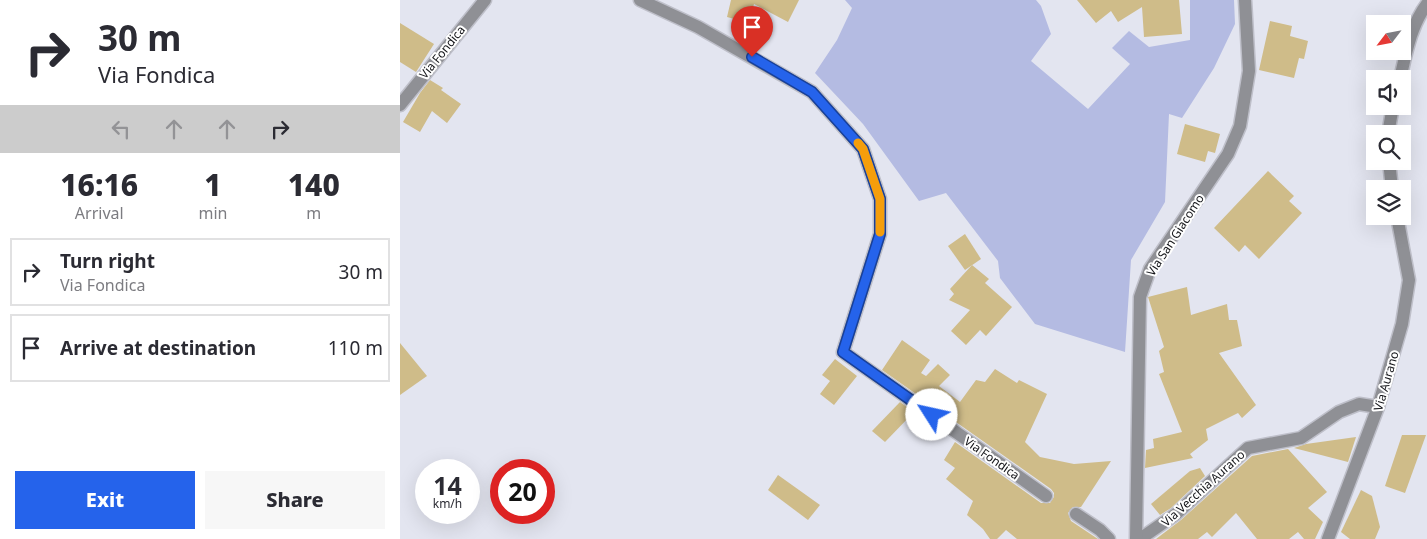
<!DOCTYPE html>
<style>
:root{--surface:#fff;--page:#f7f7f7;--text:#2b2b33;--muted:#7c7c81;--line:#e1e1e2;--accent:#2563eb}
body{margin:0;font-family:"Noto Sans",sans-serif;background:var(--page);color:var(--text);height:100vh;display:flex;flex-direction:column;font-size:19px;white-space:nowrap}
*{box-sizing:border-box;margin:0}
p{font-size:16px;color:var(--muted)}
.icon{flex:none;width:28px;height:28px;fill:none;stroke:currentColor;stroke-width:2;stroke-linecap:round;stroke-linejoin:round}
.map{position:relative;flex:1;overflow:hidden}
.drawer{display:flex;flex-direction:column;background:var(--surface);width:400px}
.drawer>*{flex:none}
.hud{background:#fff;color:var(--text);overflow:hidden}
.needle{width:32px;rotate:238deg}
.buttons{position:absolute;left:966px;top:15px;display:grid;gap:10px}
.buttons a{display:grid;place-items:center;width:45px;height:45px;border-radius:0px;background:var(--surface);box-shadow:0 5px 20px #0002;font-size:25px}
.speed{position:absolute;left:15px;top:459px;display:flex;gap:10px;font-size:25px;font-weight:700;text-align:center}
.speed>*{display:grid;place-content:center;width:65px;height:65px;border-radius:50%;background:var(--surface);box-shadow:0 5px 20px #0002;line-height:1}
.speed small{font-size:12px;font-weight:400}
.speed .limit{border:8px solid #d22;background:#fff;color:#111}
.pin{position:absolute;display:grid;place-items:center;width:42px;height:42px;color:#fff;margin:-51px -21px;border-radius:50% 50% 50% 0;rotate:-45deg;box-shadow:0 0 5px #0007}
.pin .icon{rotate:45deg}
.me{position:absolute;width:55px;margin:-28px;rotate:305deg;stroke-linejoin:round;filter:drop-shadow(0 0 4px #0008)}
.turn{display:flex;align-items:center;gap:18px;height:105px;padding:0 15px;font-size:22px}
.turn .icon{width:65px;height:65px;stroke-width:2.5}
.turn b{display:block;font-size:35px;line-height:42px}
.lanes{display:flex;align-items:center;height:48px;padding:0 15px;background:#0003;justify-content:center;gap:25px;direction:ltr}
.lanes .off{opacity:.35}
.eta{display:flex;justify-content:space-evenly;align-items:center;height:85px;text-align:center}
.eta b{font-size:30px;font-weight:800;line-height:35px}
.action{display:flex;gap:10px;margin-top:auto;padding:10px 15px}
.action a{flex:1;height:58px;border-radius:0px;background:var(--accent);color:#fff;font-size:20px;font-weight:800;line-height:58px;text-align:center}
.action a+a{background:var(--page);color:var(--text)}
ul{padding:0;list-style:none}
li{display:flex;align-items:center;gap:15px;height:68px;margin:0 10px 8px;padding:0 5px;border:2px solid var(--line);border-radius:0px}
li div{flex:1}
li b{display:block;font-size:19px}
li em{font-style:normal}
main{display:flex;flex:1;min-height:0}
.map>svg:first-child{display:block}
.green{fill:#b4bbe2}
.building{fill:#cfbc89}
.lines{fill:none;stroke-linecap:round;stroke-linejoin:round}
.lane-casing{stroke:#bebfc9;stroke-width:15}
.street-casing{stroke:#bebfc9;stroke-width:15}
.lane{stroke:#8f9095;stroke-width:12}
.street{stroke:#8f9095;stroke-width:12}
.route-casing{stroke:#184099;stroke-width:12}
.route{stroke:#2563eb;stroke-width:9}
.slow{stroke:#f59e0b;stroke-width:9}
.labels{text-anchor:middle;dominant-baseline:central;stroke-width:4;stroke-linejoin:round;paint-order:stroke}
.street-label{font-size:12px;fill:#131418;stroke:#fff}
</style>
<main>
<section class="drawer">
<div class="hud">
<div class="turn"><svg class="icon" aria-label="right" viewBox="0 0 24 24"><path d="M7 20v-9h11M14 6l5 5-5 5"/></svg><div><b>30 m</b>Via Fondica</div></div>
<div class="lanes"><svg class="icon off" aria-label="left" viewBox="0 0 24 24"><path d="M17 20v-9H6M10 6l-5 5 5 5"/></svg><svg class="icon off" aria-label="ahead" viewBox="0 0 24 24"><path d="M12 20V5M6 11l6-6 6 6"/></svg><svg class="icon off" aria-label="ahead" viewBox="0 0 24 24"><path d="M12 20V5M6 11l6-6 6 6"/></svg><svg class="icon" aria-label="right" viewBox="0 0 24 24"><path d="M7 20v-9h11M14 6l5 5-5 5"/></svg></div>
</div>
<div class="eta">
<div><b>16:16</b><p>Arrival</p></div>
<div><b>1</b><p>min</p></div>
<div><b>140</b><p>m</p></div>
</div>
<ul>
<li><svg class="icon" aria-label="right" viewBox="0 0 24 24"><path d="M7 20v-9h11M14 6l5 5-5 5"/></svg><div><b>Turn right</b><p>Via Fondica</p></div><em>30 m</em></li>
<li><svg class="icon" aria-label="arrive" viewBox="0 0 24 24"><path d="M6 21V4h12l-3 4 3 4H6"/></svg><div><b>Arrive at destination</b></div><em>110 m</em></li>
</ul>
<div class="action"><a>Exit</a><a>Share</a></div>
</section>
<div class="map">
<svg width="1027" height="539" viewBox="0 0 1027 539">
<rect width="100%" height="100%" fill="#e3e5f0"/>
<polygon class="green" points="445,0 636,0 641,6 651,34 631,61 688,109 730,64 712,48 729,31 749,47 790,40 790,0 834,0 835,24 814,68 782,118 769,114 765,202 731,260 725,352 635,324 600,278 598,261 546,193 519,201 463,124 415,73 437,40 452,8"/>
<g class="building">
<polygon points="331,0 399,0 388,22 354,4 349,23 327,17"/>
<polygon points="677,0 779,0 782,34 744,37 742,7 718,22 711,11 696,23"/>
<polygon points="870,21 892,26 890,36 908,41 904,59 899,58 894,78 859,70"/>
<polygon points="0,23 34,44 16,72 0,62"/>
<polygon points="30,80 43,88 41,90 61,104 47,123 32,111 20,132 3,122 20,93"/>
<polygon points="785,124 820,134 815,153 808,151 805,162 777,154"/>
<polygon points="868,171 894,196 889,201 902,213 859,259 845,245 839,252 814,228"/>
<polygon points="565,234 581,259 565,270 548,246"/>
<polygon points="572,265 589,279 585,283 612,307 586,336 580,330 566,345 551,331 570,310 549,300 554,294 550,289"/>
<polygon points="787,287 791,315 827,304 829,320 837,320 842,346 819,353 856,405 842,418 838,413 806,429 808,440 790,454 793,458 745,468 746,450 754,448 753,439 782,432 759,374 764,372 759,351 764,347 748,297"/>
<polygon points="502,340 530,360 521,373 526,376 538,364 550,375 539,386 560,402 576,380 585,382 595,369 617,383 619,380 647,394 625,442 640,457 674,464 711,461 681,507 673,507 668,513 671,521 698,539 617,539 606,530 597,539 590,539 583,529 567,515 573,501 546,479 555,468 544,460 555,442 641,503 650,503 654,497 654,493 651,489 482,370"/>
<polygon points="0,343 27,376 0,395"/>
<polygon points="435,359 457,376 434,405 420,394 430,381 422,375"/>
<polygon points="500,402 514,412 485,442 472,431"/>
<polygon points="1002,435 1026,435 1005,493 985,486"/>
<polygon points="956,437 948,462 894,448 906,444"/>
<polygon points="888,449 927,492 908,508 923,522 915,539 904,539 898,532 889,539 857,539 836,513 812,537 807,532 798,539 756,539 781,520 852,456"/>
<polygon points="800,468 805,476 771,508 760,515 751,504 790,471"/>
<polygon points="378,475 420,505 408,520 368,490"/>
<polygon points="961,490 972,496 980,527 975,539 950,539 941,532"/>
</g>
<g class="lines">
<defs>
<g id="lane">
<polyline points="240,0 298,27 412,92 463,149 480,199 480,234 443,352 646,496"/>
<polyline points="0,105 85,0"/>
<polyline points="676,514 700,530 709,539"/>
<polyline points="740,539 776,514 848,448 901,438 939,412 959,404 978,407"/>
</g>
<g id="street">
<path d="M1000,79c6,-26 11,-54 27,-75"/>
<polyline points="988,134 993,106"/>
<polyline points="989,161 992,189"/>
<polyline points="736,539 740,297 750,269 828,154 840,126 849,71 845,0"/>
<polyline points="928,539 978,407 1002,324 1009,280 997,216"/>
</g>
</defs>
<use href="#lane" class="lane-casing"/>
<use href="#street" class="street-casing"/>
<use href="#lane" class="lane"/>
<use href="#street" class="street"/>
</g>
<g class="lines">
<defs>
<polyline id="route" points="352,57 412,92 463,149 480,199 480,234 443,352 532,415"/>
</defs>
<use href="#route" class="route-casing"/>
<use href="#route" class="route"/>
<polyline class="slow" points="458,143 463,149 480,199 480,232"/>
</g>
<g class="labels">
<g class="street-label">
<text transform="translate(42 52) rotate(-51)">Via Fondica</text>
<text transform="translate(775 235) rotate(-57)">Via San Giacomo</text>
<text transform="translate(986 381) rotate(-74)">Via Aurano</text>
<text transform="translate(592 458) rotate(35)">Via Fondica</text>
<text transform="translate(803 488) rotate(-42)">Via Vecchia Aurano</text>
</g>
</g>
</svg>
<div class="buttons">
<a><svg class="needle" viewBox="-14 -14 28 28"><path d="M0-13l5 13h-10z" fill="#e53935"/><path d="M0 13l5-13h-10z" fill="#7c7c81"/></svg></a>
<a><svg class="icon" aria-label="sound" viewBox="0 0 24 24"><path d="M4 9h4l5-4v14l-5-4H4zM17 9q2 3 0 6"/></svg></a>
<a><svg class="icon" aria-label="search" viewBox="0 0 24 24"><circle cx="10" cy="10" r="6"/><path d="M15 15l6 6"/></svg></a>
<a><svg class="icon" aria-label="layers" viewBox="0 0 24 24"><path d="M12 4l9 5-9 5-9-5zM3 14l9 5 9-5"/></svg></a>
</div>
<div class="speed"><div>14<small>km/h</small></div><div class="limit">20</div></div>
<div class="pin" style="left:352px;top:57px;background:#d93025"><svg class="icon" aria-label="arrive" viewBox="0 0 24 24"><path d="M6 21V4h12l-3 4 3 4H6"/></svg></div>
<svg class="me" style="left:532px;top:415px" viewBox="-20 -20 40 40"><circle r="19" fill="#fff"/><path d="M0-13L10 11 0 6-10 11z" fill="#2563eb"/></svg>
</div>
</main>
